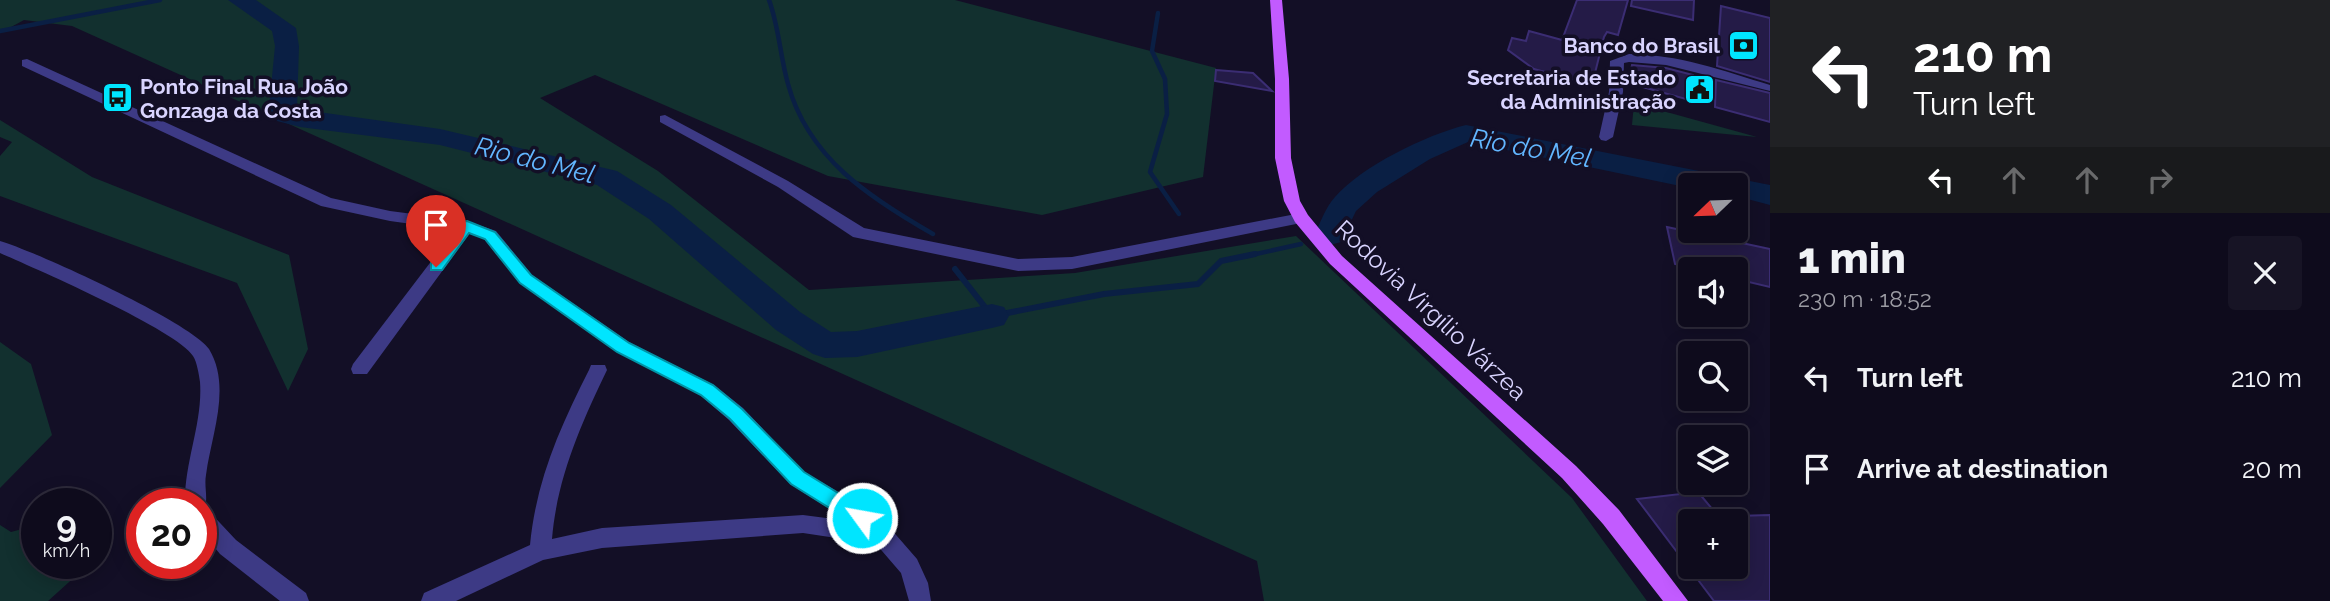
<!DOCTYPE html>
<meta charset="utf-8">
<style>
:root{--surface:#0e0b1c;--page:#171425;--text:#f1f3f6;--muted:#9b9ba3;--line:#2e2b3b}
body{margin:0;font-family:Raleway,sans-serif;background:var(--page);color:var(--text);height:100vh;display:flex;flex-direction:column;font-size:26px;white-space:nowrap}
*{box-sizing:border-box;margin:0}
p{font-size:23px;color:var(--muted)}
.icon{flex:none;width:38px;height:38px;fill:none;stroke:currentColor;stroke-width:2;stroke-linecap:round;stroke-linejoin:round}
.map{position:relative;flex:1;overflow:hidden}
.details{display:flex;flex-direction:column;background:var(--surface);width:560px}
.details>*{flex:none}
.banner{background:#202124;color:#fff;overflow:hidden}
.needle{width:46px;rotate:247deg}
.buttons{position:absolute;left:1678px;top:173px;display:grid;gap:14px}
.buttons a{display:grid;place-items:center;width:70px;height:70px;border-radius:7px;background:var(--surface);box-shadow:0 4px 18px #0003,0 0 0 2px var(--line);font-size:35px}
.speed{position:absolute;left:21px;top:488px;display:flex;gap:14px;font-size:35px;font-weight:700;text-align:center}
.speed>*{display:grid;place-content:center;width:91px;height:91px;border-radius:50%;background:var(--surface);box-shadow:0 4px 18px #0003,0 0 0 2px var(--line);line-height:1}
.speed small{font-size:18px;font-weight:400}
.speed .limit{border:10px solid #d22;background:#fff;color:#111}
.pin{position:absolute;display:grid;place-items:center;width:60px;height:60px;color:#fff;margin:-72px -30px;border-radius:50% 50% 50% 0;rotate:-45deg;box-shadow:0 0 7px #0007}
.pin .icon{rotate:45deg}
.me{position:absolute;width:77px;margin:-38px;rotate:302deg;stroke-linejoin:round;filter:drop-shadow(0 0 5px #0008)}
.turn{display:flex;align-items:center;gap:24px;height:147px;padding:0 28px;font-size:32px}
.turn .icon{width:91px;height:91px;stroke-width:2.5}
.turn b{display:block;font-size:49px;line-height:60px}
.lanes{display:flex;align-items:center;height:66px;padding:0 28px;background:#0003;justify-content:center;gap:35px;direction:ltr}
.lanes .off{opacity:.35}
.round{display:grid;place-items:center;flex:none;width:74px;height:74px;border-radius:7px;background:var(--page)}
.head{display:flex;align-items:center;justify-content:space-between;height:119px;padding:0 28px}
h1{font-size:42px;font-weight:800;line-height:52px}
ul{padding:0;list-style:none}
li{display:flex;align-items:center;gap:21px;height:91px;padding:0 28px}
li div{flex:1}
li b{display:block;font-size:26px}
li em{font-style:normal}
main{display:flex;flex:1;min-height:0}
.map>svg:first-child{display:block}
.green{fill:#12302f}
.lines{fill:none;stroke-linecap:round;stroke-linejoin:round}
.stream-far1{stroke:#0a1f44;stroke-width:4.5}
.stream{stroke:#0a1f44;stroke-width:6}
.river{fill:#0a1f44;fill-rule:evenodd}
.building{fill:#241b47;stroke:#3b2d73;stroke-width:2}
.minor{fill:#3d3a85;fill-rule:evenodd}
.major{fill:#c25bff;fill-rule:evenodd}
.route{fill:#00e5ff;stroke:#0095a6;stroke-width:2}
.labels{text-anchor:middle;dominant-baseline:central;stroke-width:7;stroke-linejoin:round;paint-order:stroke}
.far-poi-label{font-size:21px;font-weight:bold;fill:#d9d4ff;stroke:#130f26;text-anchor:end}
.street-label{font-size:24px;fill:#d9d4ff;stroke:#130f26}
.water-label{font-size:26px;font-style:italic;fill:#62b6ff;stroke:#130f26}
</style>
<main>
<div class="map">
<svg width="1770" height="601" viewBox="0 0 1770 601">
<rect width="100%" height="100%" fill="#130f26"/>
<g class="green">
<polygon points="0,0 955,0 1216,68 1203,177 1042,215 828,176 595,75 540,98 658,171 809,290 1075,273 1296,236 1572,498 1647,601 1264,601 1257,561 72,26 24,20 0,33"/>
<polygon points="1634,103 1757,137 1632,125"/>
<polygon points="0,120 92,177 289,255 308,349 288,391 237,283 0,196 0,156 12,142 0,137"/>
<polygon points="0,342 31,364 52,435 0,488"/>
<polygon points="0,525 11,532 37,525 37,564 89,564 48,601 0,601"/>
</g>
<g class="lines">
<g class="stream-far1">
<path d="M769,0c10,27 11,56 19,84 20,74 82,114 145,150"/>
<polyline points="1158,13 1152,51 1165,79 1167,114 1150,172 1179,214"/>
<polyline points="0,31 160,0"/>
<polyline points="1247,256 1301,244"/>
</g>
<polyline class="stream" points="955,269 992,316 1104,294 1198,284 1221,261 1255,254"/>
<g class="river">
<polygon points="228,0 256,0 296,28 299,46 297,109 440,129 617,171 671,205 800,312 831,332 857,331 992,304 1004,307 1009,316 1004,325 992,328 857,357 825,358 813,354 776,330 649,219 597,185 440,145 300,127 277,121 269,108 275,46 272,31"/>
<path d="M1466,125l304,60v20l-34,-9v-10l-46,2 -222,-46 -38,17 -53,33 -21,19 -15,31 -11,3 -11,-3 -5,-7c7,-13 11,-27 21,-38 27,-31 91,-62 131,-72z"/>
</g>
</g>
<g class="building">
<polygon points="1577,0 1628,0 1618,35 1607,32 1604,37 1592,85 1534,69 1508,50 1512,38 1526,41 1529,31 1562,40"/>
<polygon points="1632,0 1694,0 1693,20 1631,6"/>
<polygon points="1721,6 1770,18 1770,82 1717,66"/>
<polygon points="1632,65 1666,68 1693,75 1693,101 1628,83"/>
<polygon points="1216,70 1253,73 1272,91 1215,81"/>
<polygon points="1716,80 1770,93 1770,122 1715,107"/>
<polygon points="1667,227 1770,249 1770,287 1736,279 1736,270 1697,270 1675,264"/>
<polygon points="1698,492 1723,522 1690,522 1690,567 1736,567 1736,516 1770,515 1770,601 1714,601 1637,499"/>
</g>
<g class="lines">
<g class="minor">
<path d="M1629,54c48,0 95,17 141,31v6l-104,-26 -37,-3 -5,1 -1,29 -10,45 -7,4 -5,-1 -2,-3 10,-45 1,-31z"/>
<path d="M27,59l304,139 59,13 77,10 29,10 36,44 97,67 85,43 29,23 61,64 50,29 36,27 27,31 11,24 3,18h-22l-8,-28 -25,-29 -73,-11 -201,15 -59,12 -87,41h-35l3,-8 106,-48c6,-64 30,-118 59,-175l2,-5h14l2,5c-26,54 -50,108 -55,169l50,-11 201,-13 46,6 -59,-37 -61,-64 -29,-25 -83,-43 -97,-69 -36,-44 -14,-6 -103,141h-14l-2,-5 2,-5 102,-134 -65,-9 -69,-15 -299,-140v-6z"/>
<polygon points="665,115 788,181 864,228 1018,259 1072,257 1301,213 1309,218 1301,223 1072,269 1018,271 853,237 778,187 660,122 660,116"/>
<path d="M0,241c35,10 192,82 209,108 23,38 2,87 -3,126 -2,11 2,22 -1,32l31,33 70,53 3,8h-29l-60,-47 -19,-23v-27h-16c-1,-42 18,-81 15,-122 -1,-7 -3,-20 -7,-26 -16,-26 -159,-88 -193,-103z"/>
</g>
<polygon class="major" points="1270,0 1282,0 1289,79 1291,158 1300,201 1308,215 1342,256 1576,466 1619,510 1688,601 1663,601 1603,524 1562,478 1330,264 1295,222 1284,201 1275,158 1275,79"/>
</g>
<polygon class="route" points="467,221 495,232 531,275 629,343 713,385 742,409 804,472 869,512 871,518 869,524 862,526 855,524 791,484 730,419 701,395 617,352 520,283 485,239 469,233 442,270 431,270 431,263 462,222"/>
<defs>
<symbol id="bank-square" viewBox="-11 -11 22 22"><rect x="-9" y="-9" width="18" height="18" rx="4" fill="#00e5ff" stroke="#130f26"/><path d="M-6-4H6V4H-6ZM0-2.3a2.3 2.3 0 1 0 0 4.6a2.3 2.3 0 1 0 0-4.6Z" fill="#111"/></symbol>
<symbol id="civic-square" viewBox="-11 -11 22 22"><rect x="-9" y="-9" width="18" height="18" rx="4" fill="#00e5ff" stroke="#130f26"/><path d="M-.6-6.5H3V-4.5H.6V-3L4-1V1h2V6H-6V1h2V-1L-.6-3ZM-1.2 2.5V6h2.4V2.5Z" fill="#111"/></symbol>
<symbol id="bus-square" viewBox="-11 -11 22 22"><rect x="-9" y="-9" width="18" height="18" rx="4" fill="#00e5ff" stroke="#130f26"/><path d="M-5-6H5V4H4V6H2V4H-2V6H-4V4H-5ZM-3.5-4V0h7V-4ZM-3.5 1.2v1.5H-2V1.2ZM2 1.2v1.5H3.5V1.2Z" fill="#111"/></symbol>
</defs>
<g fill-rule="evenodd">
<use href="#bank-square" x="1726" y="28" width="35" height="35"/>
<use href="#civic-square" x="1682" y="72" width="35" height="35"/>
<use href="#bus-square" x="100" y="80" width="35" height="35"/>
</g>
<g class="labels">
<g class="far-poi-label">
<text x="1720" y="45">Banco do Brasil</text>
<text x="1676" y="77">Secretaria de Estado<tspan x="1676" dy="24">da Administração</tspan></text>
<text x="140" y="86" text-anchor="start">Ponto Final Rua João<tspan x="140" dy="24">Gonzaga da Costa</tspan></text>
</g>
<g class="street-label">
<text transform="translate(1431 310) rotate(43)">Rodovia Virgílio Várzea</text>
</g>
<g class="water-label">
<text transform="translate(1531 148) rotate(10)">Rio do Mel</text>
<text transform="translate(535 160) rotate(14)">Rio do Mel</text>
</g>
</g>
</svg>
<div class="buttons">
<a><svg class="needle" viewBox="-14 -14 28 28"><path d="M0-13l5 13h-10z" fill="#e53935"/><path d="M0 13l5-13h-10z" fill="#9b9ba3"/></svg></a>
<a><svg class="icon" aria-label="sound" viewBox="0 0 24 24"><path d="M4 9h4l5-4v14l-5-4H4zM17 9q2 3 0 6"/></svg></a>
<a><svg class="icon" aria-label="search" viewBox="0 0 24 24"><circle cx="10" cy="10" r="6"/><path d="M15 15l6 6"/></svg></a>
<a><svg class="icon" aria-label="layers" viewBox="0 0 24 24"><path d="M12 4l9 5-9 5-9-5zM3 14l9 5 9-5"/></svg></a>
<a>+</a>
</div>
<div class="speed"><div>9<small>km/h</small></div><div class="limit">20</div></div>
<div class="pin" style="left:436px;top:267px;background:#d93025"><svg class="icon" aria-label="arrive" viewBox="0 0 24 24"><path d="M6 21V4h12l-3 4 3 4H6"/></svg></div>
<svg class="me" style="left:862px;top:518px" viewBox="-20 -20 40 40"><circle r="17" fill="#00e5ff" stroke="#fff" stroke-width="3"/><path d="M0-11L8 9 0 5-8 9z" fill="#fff"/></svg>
</div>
<section class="details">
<div class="banner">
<div class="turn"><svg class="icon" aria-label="left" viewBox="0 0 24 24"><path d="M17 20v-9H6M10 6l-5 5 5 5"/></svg><div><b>210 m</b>Turn left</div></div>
<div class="lanes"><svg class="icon" aria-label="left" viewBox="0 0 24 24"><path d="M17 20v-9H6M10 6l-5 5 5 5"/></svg><svg class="icon off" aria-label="ahead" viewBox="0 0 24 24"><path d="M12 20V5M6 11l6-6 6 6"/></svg><svg class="icon off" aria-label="ahead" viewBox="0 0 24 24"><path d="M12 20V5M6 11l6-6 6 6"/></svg><svg class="icon off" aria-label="right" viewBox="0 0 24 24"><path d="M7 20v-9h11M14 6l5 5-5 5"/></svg></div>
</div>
<div class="head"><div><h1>1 min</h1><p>230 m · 18:52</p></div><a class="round"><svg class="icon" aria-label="close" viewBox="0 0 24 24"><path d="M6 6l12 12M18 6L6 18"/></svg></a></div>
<ul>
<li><svg class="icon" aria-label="left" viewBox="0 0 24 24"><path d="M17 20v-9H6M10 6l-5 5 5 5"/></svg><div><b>Turn left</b></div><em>210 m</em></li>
<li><svg class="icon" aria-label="arrive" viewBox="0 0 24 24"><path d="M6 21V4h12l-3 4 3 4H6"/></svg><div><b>Arrive at destination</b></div><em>20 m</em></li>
</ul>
</section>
</main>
